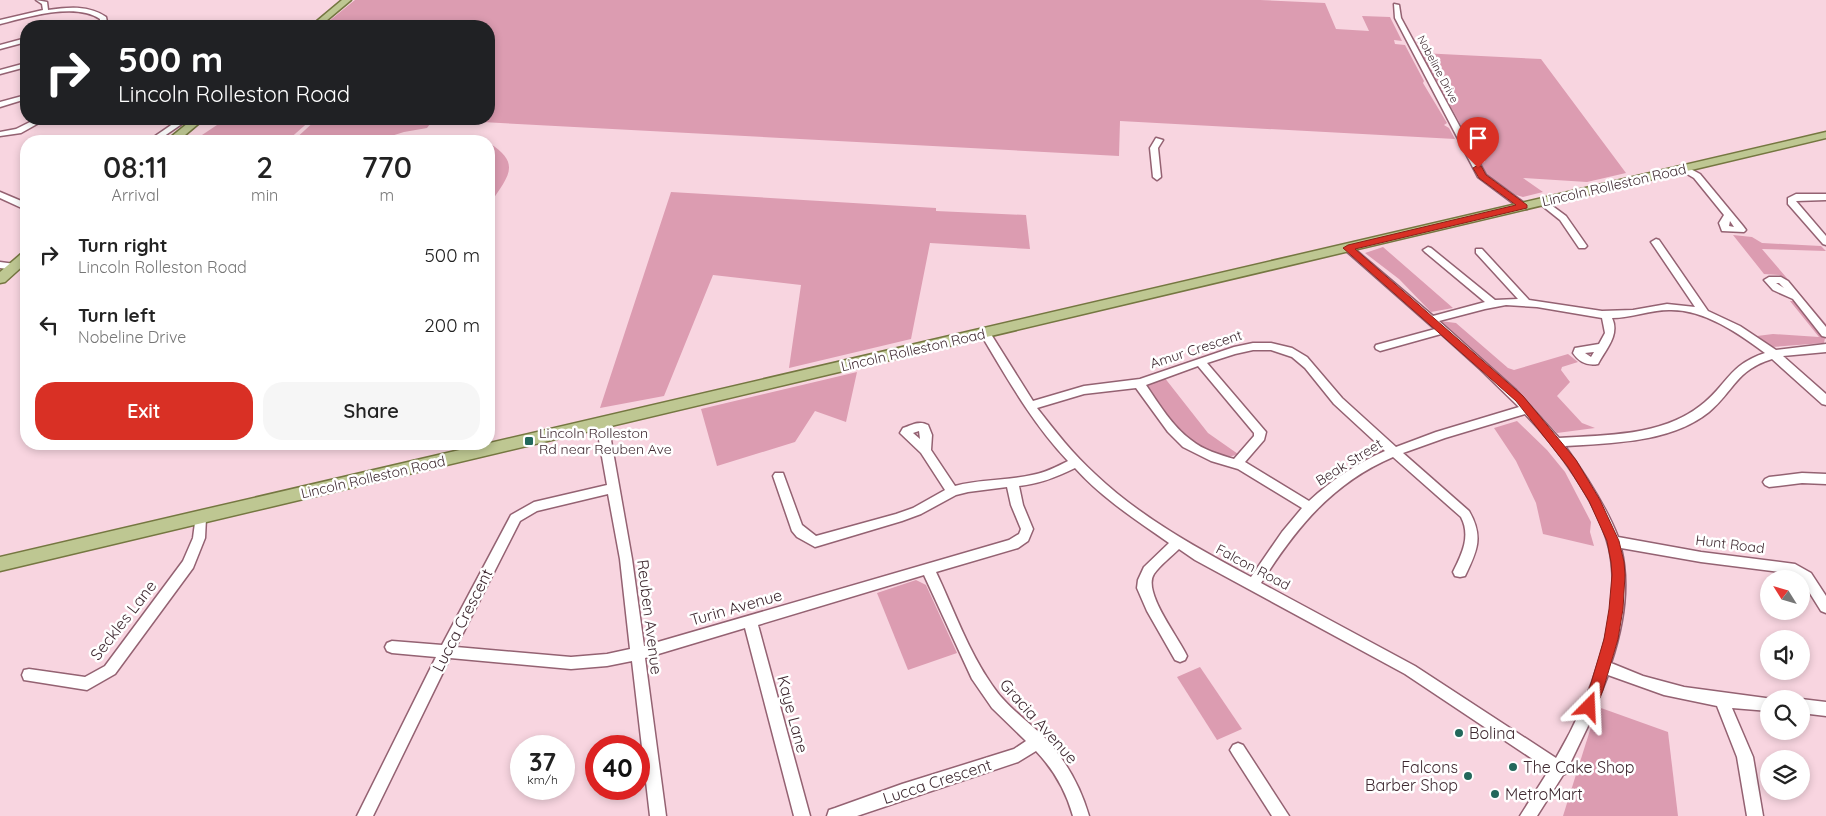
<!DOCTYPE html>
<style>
:root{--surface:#fff;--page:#f6f6f6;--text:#222;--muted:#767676;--accent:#d93025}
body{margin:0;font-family:Quicksand,sans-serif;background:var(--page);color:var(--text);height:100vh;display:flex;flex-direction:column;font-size:19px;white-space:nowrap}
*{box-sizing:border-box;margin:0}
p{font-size:16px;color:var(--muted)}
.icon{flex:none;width:28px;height:28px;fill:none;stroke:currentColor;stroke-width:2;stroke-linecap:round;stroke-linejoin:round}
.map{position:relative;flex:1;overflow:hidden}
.side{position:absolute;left:20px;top:135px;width:475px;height:315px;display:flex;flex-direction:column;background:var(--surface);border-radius:20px;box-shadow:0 2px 8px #0003}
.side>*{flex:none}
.top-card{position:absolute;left:20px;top:20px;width:475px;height:105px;border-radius:20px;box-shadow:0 2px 8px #0003;background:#202124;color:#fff;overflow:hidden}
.needle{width:32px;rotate:307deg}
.tools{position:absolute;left:1760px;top:570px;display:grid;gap:10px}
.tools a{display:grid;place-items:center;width:50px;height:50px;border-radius:50%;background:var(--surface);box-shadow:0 2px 8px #0003;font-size:25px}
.speed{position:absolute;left:510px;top:735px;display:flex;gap:10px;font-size:25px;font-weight:700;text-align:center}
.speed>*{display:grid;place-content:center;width:65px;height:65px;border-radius:50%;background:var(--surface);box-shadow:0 2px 8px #0003;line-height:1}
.speed small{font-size:12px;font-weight:400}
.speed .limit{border:8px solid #d22;background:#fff;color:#111}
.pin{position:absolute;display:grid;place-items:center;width:42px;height:42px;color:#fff;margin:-51px -21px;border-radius:50% 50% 50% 0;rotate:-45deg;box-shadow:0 0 5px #0007}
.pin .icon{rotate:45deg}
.me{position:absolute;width:55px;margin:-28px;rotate:21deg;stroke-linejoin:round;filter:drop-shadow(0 0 4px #0008)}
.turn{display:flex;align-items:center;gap:18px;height:105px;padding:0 15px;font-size:22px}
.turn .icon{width:65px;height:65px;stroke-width:2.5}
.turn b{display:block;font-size:35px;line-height:42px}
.eta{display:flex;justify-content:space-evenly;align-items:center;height:85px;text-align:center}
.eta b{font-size:30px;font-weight:600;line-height:35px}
.primary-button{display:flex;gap:10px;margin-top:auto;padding:10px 15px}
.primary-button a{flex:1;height:58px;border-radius:20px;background:var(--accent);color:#fff;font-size:20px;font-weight:600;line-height:58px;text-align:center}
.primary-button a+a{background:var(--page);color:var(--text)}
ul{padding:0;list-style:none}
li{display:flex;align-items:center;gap:15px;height:70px;padding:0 15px}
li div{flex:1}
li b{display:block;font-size:19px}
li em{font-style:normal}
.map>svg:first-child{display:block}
.green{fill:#dc9cb1}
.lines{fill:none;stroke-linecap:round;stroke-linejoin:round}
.minor-casing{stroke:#946272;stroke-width:3}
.major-casing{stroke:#757741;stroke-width:3}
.minor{fill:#fff;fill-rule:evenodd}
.major{fill:#bec792;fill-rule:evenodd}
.route{fill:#d93025;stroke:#8d1f18}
.poi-dot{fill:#23685b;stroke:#fff;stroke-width:2}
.labels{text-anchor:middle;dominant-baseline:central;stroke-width:5;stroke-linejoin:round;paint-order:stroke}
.far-street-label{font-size:11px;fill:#3f2931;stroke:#fff}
.street-label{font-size:14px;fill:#3f2931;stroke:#fff}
.poi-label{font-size:14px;fill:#3f2931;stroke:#fff;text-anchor:start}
.near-street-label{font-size:16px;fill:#3f2931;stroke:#fff}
.near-poi-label{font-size:16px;fill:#3f2931;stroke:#fff;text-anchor:start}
</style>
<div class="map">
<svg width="1826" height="816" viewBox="0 0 1826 816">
<rect width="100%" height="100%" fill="#f8d5e0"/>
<g class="green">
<polygon points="355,0 1260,0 1325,3 1336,29 1369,31 1362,16 1390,17 1402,41 1394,40 1395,44 1405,45 1424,81 1423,83 1447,123 1444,125 1449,128 1455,139 1120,121 1119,156 426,119 489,119 489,26 323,26"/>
<polygon points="1421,53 1541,59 1626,173 1587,182 1523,178 1543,192 1523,197 1516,195 1488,176 1481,163 1485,162 1483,158 1478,156"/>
<polygon points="237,119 312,119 287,141 199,137 217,125"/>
<polygon points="317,119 326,119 430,124 427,128 404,132 375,141 293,141"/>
<path d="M489,143c34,21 18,34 1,61z"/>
<polygon points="671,192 936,208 936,211 1026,215 1030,249 930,243 911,339 789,368 801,285 713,275 664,396 600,408"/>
<polygon points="1733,235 1752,237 1762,243 1821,246 1826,251 1762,249 1826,324 1826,327 1786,279 1779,275 1764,274"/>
<polygon points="1383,247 1453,308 1431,312 1399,279 1365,253"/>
<polygon points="1790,301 1795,301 1825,338 1824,343 1772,347 1757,336 1773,334 1819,337"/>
<polygon points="1432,320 1456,323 1508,368 1514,370 1568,354 1578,362 1562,367 1561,370 1570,382 1557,396 1582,423 1595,428 1557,433 1520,393"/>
<polygon points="857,372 846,422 815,411 795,442 717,466 701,409"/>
<path d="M1164,377l44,56 30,21c-15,9 -52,-14 -63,-26 -11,-13 -25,-31 -31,-46z"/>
<polygon points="1517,421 1547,450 1565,472 1591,522 1590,532 1594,546 1543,534 1536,503 1516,461 1494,428"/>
<polygon points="916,580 926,585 957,653 908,670 877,593"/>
<polygon points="1200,667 1242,729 1217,740 1177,677"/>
<polygon points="1601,708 1668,732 1678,816 1563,816 1591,727"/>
</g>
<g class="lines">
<defs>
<g id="minor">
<path d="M36,0l11,2 1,8c20,-3 41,-5 58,7l1,5 3,4h-25l15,-4v-3c-24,-17 -73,-2 -100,5v-4l43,-10 -1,-6z"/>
<polygon points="1394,4 1399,5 1401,18 1486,175 1527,205 1527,209 1521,209 1478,177 1395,18"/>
<polygon points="26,38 26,42 0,49 0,45"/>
<polygon points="26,63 26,67 0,74 0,70"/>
<polygon points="26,95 26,99 0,107 0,102"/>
<polygon points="36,119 46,119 21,133 0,136 0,132 16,129"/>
<polygon points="180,119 189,119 157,141 148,141"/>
<polygon points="1156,138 1163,140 1158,148 1161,177 1157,180 1153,177 1150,148"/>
<path d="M1685,166l15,8 43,52 3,4 -2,2 -22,-1 -3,-8 5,-8 -30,-37 -12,-7v-4zM1730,221l4,6 -5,-1z"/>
<polygon points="0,192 26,203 26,210 0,198"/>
<polygon points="1796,194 1826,194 1826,200 1796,201 1826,236 1826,245 1823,244 1788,204 1788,198"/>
<polygon points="1543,199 1566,216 1587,246 1585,248 1579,248 1560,220 1540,204 1539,202"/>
<path d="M1656,239l3,1 49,71 32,15 36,24 50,-6v8l-43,4 43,38v11l-4,-1 -50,-45c-36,11 -38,32 -63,53 -39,31 -97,31 -144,34 20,28 40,58 53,91l83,15 94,12 16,9 15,23v17l-5,-2 -20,-32 -13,-6 -87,-11 -80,-14c9,37 2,79 -10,115l32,13 41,11 89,12h-4v12l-37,-3 21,49 10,59h-16l-10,-59 -20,-51 -53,-11 -56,-20 -20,51 -23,48 -2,1 -26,41h-17l29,-46 -144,-96 -210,-114 -16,-11c-8,8 -19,16 -25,25 -12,18 25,64 33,82l-2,4 -5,2 -5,-2 -28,-49 -10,-23 1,-8 6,-13 25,-24c-33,-23 -67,-45 -94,-75 -18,9 -36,16 -56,18l4,19 10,24 -5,12 -10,7 -82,24c18,38 32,79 56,113 13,20 32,33 49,49 23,23 39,51 48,82h-16c-7,-25 -19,-46 -37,-65l-18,11 -161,54h-30l2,-6 6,-2 67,-24 112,-35 12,-8 -34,-33 -20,-29 -48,-104 -166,50 52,191h-16l-49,-188 -100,30 21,158h-16l-18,-155 -25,5 -36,3 -121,-11 -77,158h-16l79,-159 -44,-4 -5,-2 -2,-4 2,-4 5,-2 50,4 69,-130 23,-13 73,-17 -11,-62 2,-3h8l2,3 24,136 12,87 365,-106 10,-6 2,-5 -10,-24 -4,-18 -39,5 -12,3 -35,19 -19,7 -87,26 -18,-10 -5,-6 -19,-55 2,-3h8l19,52 14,11 80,-22 17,-6 32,-18 -24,-37 -21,-20 3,-5c9,-3 16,-8 25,-3l4,10 -1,15 24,36c25,-7 51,-5 77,-11 13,-2 24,-8 36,-14 -36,-38 -61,-83 -88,-128l1,-2h8l44,70 51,-15 56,-7 94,-32 19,-4h18l21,5 15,9 35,41 54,49 40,-15 83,-25 -38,-37 -40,-36 -61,17 -4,-2 -1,-2 1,-2 59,-16 -90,-79v-4h6l82,70 52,-14 -60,-50 -2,-2 5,-3 3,1 64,52 23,-1 -42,-46v-4h6l47,51 73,11 31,-1 34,-6 28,3 -44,-65zM1506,305l31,2 65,11 3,15 -6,11 -24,4 -2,5c6,9 14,13 25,11 8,-15 22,-29 14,-46 19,0 38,-8 57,-8 35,-1 69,23 96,43 -37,12 -38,33 -65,53 -38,30 -94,29 -141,32l-44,-49 -76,-68 46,-12zM1253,350h18l21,7 13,11 29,36 51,47c-28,12 -53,29 -76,50l-64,-39 19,-22 2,-8 -59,-69 28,-9zM1594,352l-3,5 -6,-4zM1198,366l56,67v3l-20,23c-14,-4 -31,-9 -43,-19 -19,-14 -32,-36 -45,-55zM1136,388l32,44 15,15 28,14 27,8 64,39 -20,24 -31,45c-54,-29 -111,-60 -156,-103 -22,-20 -40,-43 -58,-66l47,-14zM1525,414c32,33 73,89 84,134 15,65 -20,154 -53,210l-141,-92 -154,-83c35,-55 71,-100 132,-126l68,60c10,19 1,37 -8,55l2,4 5,1 5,-1c12,-25 19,-39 4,-65l-66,-58 42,-15zM919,431l1,8 -7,-6zM608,494l12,65 10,90 -23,5 -36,3 -115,-10 64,-126 17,-10z"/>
<polygon points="0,262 15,264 20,267 15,270 0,268"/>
<path d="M1781,277l7,4 38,46v10l-4,-1 -29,-37 -20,-9 -9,-10 5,-3zM1776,283h3l5,5z"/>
<polygon points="1802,473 1826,474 1826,484 1802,483 1769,487 1765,485 1763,482 1765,479 1769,477"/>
<polygon points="200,513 204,515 206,518 205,538 193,568 115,674 87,690 24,680 22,675 24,670 29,669 85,677 105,666 183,561 193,538 196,515"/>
<polygon points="1801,699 1826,702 1826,716 1801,713"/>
<polygon points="1238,743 1243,745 1289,816 1272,816 1233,755 1230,750 1233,745"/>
</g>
<g id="major">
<polygon points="342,0 351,0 320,26 311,26"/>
<polygon points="193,119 204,119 178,141 166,141"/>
<polygon points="1826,132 1826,138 0,571 0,557"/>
<polygon points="26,253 26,263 5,282 0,283 0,272 21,254"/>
</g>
</defs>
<use href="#minor" class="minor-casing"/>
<use href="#major" class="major-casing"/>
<use href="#minor" class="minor"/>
<use href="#major" class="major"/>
</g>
<polygon class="route" points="1478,165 1481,166 1486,175 1527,205 1527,208 1355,249 1523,396 1576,460 1600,500 1619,541 1624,562 1625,575 1623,609 1618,639 1603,690 1594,712 1589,714 1583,712 1581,707 1589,690 1604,639 1609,609 1612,575 1611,562 1607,541 1589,501 1568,467 1516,401 1343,248 1348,245 1516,205 1479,178 1473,168"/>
<g class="poi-dot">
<rect x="524" y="436" width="10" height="10" rx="2.5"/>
<circle cx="1459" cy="733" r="5"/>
<circle cx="1513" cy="767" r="5"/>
<circle cx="1468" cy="776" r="5"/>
<circle cx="1495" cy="794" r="5"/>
</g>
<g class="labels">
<g class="far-street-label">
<text transform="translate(1438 69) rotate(62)">Nobeline Drive</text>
</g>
<g class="street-label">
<text transform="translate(1614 185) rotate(-13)">Lincoln Rolleston Road</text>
<text transform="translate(1196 349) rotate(-18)">Amur Crescent</text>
<text transform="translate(913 350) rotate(-13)">Lincoln Rolleston Road</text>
<text transform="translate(1349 462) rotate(-32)">Beak Street</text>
<text transform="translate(373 477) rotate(-13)">Lincoln Rolleston Road</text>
<text transform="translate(1730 544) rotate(7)">Hunt Road</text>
<text transform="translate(1253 567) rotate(28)">Falcon Road</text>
</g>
<g class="poi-label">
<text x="539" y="433">Lincoln Rolleston<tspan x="539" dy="16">Rd near Reuben Ave</tspan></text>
</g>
<g class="near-street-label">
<text transform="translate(736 607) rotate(-16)">Turin Avenue</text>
<text transform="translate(650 617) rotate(83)">Reuben Avenue</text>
<text transform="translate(123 620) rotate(-52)">Seckles Lane</text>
<text transform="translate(462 620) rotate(-63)">Lucca Crescent</text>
<text transform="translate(793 714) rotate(75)">Kaye Lane</text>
<text transform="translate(1039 721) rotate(48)">Gracia Avenue</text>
<text transform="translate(937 781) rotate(-18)">Lucca Crescent</text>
</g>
<g class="near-poi-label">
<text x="1469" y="733">Bolina</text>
<text x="1458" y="767" text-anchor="end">Falcons<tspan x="1458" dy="18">Barber Shop</tspan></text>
<text x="1523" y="767">The Cake Shop</text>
<text x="1505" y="794">MetroMart</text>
</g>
</g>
</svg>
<div class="tools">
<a><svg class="needle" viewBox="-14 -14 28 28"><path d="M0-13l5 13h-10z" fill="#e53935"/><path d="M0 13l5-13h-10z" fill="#767676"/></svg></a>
<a><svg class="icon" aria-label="sound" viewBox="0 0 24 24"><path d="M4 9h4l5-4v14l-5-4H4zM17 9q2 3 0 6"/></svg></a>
<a><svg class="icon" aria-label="search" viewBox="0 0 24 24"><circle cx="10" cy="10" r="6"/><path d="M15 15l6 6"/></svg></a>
<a><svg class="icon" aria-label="layers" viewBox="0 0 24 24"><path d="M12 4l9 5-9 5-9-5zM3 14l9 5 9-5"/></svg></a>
</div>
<div class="speed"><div>37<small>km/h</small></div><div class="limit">40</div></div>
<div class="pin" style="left:1478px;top:168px;background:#d93025"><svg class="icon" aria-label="arrive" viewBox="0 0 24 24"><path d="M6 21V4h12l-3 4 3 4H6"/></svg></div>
<svg class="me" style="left:1589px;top:707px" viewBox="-20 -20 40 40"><path d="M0-17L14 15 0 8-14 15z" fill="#d93025" stroke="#fff" stroke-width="4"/></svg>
<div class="top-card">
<div class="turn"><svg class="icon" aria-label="right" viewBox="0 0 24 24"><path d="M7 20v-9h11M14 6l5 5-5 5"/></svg><div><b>500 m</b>Lincoln Rolleston Road</div></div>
</div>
<section class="side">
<div class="eta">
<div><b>08:11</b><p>Arrival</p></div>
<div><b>2</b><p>min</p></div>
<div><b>770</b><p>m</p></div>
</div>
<ul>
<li><svg class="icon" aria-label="right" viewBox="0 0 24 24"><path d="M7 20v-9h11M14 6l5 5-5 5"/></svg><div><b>Turn right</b><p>Lincoln Rolleston Road</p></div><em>500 m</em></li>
<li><svg class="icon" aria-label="left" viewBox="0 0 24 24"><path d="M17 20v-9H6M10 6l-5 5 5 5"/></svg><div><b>Turn left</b><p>Nobeline Drive</p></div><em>200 m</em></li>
</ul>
<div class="primary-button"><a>Exit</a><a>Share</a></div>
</section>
</div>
